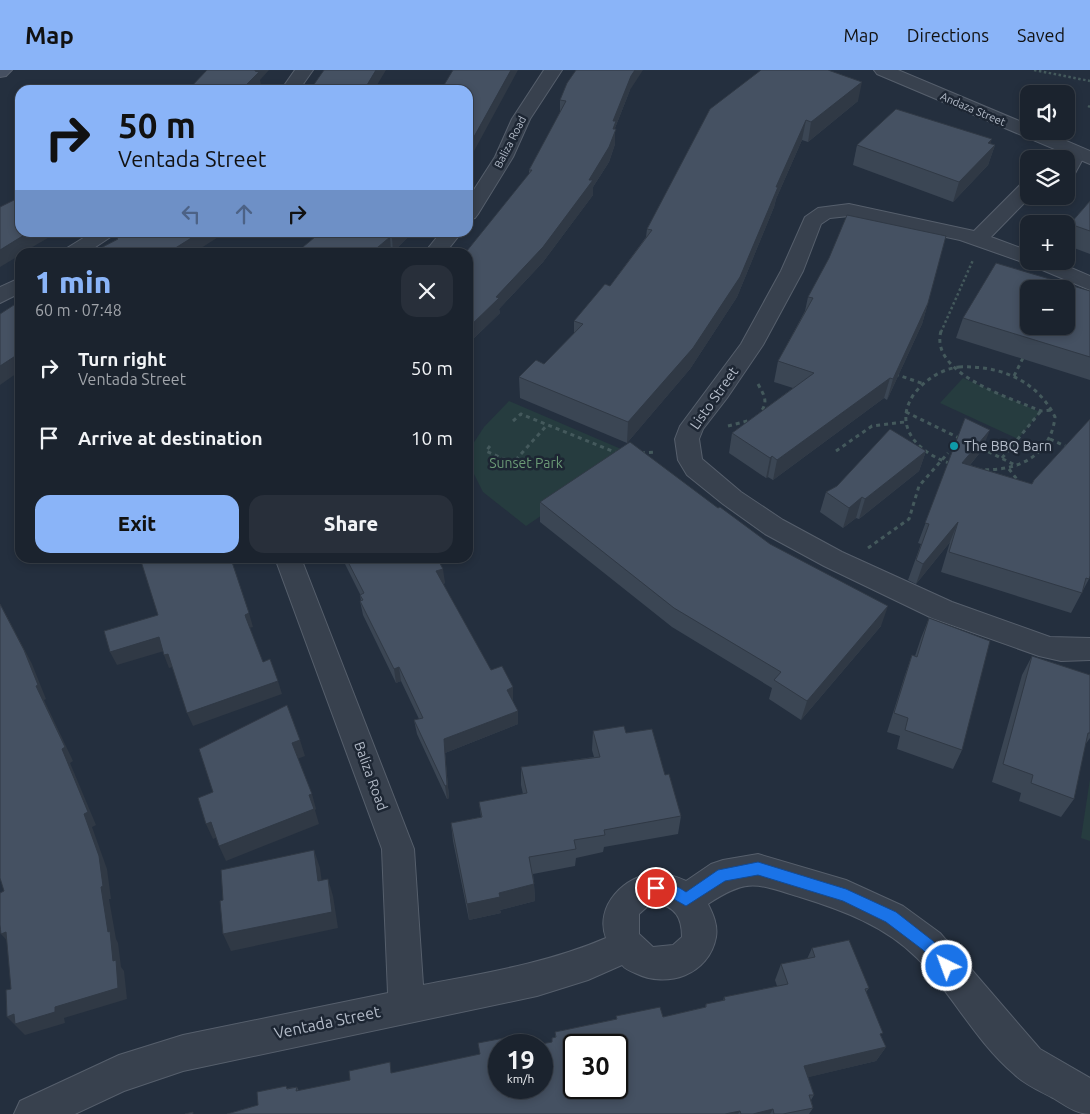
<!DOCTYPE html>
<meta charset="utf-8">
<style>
:root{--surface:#1b232e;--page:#282f3a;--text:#f1f3f6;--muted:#a0a4aa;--line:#39404a;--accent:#8ab4f8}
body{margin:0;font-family:Ubuntu,sans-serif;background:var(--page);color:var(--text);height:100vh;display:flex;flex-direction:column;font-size:19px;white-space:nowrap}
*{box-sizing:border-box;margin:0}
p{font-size:16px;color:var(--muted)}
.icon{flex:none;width:28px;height:28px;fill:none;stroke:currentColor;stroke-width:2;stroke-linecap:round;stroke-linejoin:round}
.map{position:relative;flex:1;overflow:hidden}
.drawer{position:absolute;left:15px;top:178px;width:458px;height:315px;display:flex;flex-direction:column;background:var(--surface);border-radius:15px;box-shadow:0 2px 8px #0003,0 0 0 1px var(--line)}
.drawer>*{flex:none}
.hud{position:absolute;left:15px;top:15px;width:458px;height:152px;border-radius:15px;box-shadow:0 2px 8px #0003,0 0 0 1px var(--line);background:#8ab4f8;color:#111;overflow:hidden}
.buttons{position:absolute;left:1020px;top:15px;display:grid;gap:10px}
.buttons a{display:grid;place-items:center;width:55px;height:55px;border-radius:10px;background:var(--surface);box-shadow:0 2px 8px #0003,0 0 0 1px var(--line);font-size:25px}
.speed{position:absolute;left:488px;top:964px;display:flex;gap:10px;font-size:25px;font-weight:700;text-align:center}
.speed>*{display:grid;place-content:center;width:65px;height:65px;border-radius:50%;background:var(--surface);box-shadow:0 2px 8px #0003,0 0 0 1px var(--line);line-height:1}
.speed small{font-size:12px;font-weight:400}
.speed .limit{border:2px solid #111;border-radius:8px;background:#fff;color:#111}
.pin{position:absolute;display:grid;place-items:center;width:42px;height:42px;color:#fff;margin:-21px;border:2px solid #fff;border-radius:50%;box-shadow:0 1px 5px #0007}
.me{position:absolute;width:55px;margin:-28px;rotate:318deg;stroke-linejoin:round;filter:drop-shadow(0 0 4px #0008)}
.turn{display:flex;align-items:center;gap:18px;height:105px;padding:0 20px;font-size:22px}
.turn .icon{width:65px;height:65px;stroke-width:2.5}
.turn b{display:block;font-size:35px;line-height:42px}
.lanes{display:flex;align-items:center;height:48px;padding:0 20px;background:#0003;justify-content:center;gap:25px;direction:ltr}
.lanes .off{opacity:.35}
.round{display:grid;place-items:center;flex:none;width:52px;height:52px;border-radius:15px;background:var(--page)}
.overview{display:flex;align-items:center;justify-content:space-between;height:85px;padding:0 20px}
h1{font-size:30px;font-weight:800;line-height:38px;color:var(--accent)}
.action{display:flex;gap:10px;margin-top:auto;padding:10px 20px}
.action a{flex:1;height:58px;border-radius:15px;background:var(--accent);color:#111;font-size:20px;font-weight:800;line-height:58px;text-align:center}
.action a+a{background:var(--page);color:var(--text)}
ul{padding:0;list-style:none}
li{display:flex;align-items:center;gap:15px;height:70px;padding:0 20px}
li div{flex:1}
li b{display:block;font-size:19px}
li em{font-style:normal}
header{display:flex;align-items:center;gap:30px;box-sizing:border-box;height:70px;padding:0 25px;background:var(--accent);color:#111}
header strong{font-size:24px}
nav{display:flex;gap:28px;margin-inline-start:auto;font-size:18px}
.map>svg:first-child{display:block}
.green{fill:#263c3f}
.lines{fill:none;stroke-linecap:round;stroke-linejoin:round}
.minor-casing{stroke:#565f6c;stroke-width:2}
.tertiary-casing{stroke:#565f6c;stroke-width:2}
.secondary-casing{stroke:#565f6c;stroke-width:2}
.path-far1{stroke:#44595c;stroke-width:2.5;stroke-dasharray:2.5 2.5;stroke-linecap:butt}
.path{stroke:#44595c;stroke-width:3;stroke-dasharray:4 4;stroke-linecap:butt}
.minor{fill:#38414e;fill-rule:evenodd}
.tertiary{fill:#38414e;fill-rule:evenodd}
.secondary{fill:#465061;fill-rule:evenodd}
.wall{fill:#3b4654}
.shaded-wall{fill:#303945}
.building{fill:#455162;stroke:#303945;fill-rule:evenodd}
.route{fill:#1a73e8;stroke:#114b97}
.culture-dot{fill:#0f9aa8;stroke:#1d2633;stroke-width:2}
.labels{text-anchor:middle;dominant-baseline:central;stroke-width:5;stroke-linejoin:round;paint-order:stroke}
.far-street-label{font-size:11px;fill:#b4bcc9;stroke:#1d2633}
.street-label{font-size:14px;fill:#b4bcc9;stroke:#1d2633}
.poi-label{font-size:14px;fill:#b4bcc9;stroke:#1d2633;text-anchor:start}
.park-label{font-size:14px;fill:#6b9a76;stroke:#1d2633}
.near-street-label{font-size:16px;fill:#b4bcc9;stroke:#1d2633}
</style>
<header>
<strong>Map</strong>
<nav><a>Map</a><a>Directions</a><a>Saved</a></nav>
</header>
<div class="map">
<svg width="1090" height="1044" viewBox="0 0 1090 1044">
<rect width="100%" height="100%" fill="#242f3e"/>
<g class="green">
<polygon points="963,308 1040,342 1018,369 940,333"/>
<polygon points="509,331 621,379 626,388 526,456 483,422 474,404 471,377 484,357"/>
<polygon points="1090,709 1090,771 1081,768"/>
</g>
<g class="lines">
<defs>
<g id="minor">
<polygon points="295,0 313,0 299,20 281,20"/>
<polygon points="544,0 562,0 530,49 513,87 478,144 475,148 468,150 468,129 495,87 512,49"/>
<polygon points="1077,77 1084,79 1086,83 1073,107 1066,109 1066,89 1064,89 1070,79"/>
<polygon points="1029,111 1029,126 1031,126 991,167 1029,181 1029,191 1055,191 1090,206 1090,220 1028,194 960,170 849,146 830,148 821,154 803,201 763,275 727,328 703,359 699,369 702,389 741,422 783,450 842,482 952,532 1050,567 1090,568 1090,590 1061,591 1039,586 932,548 824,496 765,464 723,434 687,405 678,390 675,369 680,356 741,274 781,201 805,147 818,138 849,134 974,161 1022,113"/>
<polygon points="93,162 118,162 88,182 64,182 67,178"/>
<polygon points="441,162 462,162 446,182 425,182"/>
<polygon points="20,208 20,223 0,233 0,217"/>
<path d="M275,488h26l113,291 9,136c62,-12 125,-22 183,-47 -12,-32 19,-63 50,-65 9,-1 21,4 30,8l25,-17 12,-4 35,-6 88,26 57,26 37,27 100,116 50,29v36c-14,0 -25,-9 -37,-16 -13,-7 -29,-14 -39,-24 -39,-33 -62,-81 -97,-116 -32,-32 -75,-48 -117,-61 -43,-13 -52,-20 -92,7 5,10 10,21 8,33 -7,38 -49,52 -81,36 -5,-2 -10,-4 -13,-8l-34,15 -51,16 -354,75 -59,20 -49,23h-61l6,-13 99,-46 64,-20 205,-42 -6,-144zM656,833c20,4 26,15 26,34l-9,8 -20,2 -14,-13v-20l9,-8z"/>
</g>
<polygon id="tertiary" points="874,0 898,0 1029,55 1029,61 1043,61 1090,81 1090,94 877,4"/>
<polygon id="secondary" points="0,0 12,0 6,6 0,7"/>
</defs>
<use href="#minor" class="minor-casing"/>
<use href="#tertiary" class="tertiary-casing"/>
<use href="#secondary" class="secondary-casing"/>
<g class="path-far1">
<polyline points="1034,0 1090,11"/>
<polyline points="1088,36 1090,37"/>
<polyline points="941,262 973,190"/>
</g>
<g class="path">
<path d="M941,261c-12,43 70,67 100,80l12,-1"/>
<path d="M959,297c40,-2 78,13 96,50 -10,94 -189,47 -141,-23 11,-14 27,-25 45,-27z"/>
<polyline points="895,304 924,314"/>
<polyline points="1014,306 1024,286"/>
<path d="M758,314c6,11 11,18 2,29"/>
<polyline points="906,342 959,368"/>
<polyline points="513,351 521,344 617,383"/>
<polyline points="728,356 751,350"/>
<polyline points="1050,369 1067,377"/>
<polyline points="490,376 486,381 513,393 547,355"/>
<polyline points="981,378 1017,396"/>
<polyline points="836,381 872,356 905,352"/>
<polyline points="641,383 655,382"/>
<polyline points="1002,388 1041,341"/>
<polyline points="1009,399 1019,412"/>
<polyline points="868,478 909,449 919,416 948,383"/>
</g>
<use href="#minor" class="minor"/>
<use href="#tertiary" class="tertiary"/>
<use href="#secondary" class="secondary"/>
</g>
<g class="wall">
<polygon points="630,20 615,58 615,74 609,92 593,117 593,125 543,192 499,239 500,243 468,274 529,104 529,100 560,43 560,30"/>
<polygon points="858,31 808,72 802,70 776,129 774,137 737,227 690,299 627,373 520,328 519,307 544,294 574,264 574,251 610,216 646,167 647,159 710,39"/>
<polygon points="990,74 995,75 988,95 953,132 853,95 857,75"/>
<polygon points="1090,131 1090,184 1066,175 1066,163 1070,154"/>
<polygon points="321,162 413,162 393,182 391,181 389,182 297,182"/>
<polygon points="1090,221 1090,310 956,268 963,248"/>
<polygon points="808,227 928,233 922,254 887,330 884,328 773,410 768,407 766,408 729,383 732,363 793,318 774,312 778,291 805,241"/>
<polygon points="965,348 982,380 970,395 1032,414 1034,410 1089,509 1071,543 941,502 950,472 916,514 908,510 921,474 918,473"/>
<polygon points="926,381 919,401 859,449 856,448 843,458 820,442 826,422"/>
<polygon points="540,432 718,438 881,556 801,650 769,629 772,618 672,557 540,452"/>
<polygon points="342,488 437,488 445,513 443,514 491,600 513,617 513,631 518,654 445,683 449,728 447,729 417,664 414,650 419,649 401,611 396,613 363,545 360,531 361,531 360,524"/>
<polygon points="929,548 962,680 953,699 897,679 900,666 887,662 905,605 912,585 915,586 921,568"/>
<polygon points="1032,586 1090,605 1090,668 1085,675 1074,729 1061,747 1019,731 1021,723 992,712 1022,605"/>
<polygon points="593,661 626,663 665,705 681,746 678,764 604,777 603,782 576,788 575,796 533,804 534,814 535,831 500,840 501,843 469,850 453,771 451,753 481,747 479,732 523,724 521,715 521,697 594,687 592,680"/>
<polygon points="812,878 869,918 866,922 881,966 886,977 876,991 808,1007 814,1025 811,1030 813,1038 809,1044 227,1044 258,1035 288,1018 297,1017 299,1021 393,1003 480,984 478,973 499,1018 552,972 552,968 555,967 555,962 616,949 616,946 663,947 705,937 706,934 723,931 724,927 777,916 775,910 781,894 807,889"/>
</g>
<g class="shaded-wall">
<polygon points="255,0 269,0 260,10 261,15 256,20 241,20"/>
<polygon points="376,0 386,0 374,20 364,20"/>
<polygon points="511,0 518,0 473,83 473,88 468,95 468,81 470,74"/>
<polygon points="635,0 643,0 630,20 615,58 615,74 609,92 593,117 593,125 543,192 499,239 500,243 468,274 468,258 496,227 589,110 631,6"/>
<polygon points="862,12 858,31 808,72 811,52"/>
<polygon points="806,50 802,70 776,129 774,137 737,227 690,299 627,373 628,352 776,117"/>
<polygon points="992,69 987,83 995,75 988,95 953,132 959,112"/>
<polygon points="29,162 58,162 24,182 20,182 20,185 0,197 0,180"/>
<polygon points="201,162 226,162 195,182 169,182"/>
<polygon points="397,162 413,162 393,182 392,168"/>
<polygon points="390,167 391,181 389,182 372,182"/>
<polygon points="928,233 922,254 887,330 893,309"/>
<polygon points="20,283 20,301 0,315 0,296"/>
<polygon points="890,308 884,328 773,410 777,390"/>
<polygon points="990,360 982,380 955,413 962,393"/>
<polygon points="926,381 919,401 859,449 865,429"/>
<polygon points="772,386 768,407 766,408 770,388"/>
<polygon points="862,427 856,448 843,458 849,438"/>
<polygon points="958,452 950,472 916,514 923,494"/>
<polygon points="133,488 141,488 142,492 136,493"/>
<polygon points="443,499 445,513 438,516 436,501"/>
<polygon points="0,533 32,594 46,629 44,630 73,691 70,693 96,755 92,757 107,799 111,829 109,829 116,869 118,873 121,897 124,901 127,929 64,948 65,953 25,965 7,947 14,944 55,937 113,891 108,862 36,616"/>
<polygon points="888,536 881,556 801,650 807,631"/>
<polygon points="249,543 253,557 249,558 245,545"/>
<polygon points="159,567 164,581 117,595 110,582"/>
<polygon points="168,584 173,597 169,598 164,585"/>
<polygon points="399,597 401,611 396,613 394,599"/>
<polygon points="278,611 282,624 193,656 187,643"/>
<polygon points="513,617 513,631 507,633 507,620"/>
<polygon points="518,641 518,654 445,683 449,728 447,729 445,716 444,669"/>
<polygon points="300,670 305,686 297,689 292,673"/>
<polygon points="312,724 316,739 315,740 319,754 226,791 219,776"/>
<polygon points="211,752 218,767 213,769 206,754"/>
<polygon points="314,780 320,798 324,828 318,811"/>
<polygon points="328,809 333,826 338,858 231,881 223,864"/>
<polygon points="534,814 535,831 500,840 501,843 469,850 467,834 499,823"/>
<polygon points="6,862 11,875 1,864"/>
<polygon points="886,977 876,991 797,1010 804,996"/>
<polygon points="773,1039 770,1044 753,1044"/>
<polygon points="740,1041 738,1044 725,1044"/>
</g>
<g class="building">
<polygon points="207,0 255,0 255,1 259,2 241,20 188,20"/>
<polygon points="324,0 376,0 364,20 310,20"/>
<polygon points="453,0 511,0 470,74 473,74 468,81 468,20 441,20"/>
<polygon points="576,0 635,0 631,6 613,51 616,51 613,59 616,59 609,77 589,110 593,110 543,177 496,227 499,228 468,258 468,182 466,182 532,100 529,100 566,31 560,30 567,13"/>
<polygon points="761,0 828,0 862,12 811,52 806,50 776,117 778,117 740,207 693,278 628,352 519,307 536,290 544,294 583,254 574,251 605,214 610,216 652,160 647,159 710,39"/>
<polygon points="896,39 992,69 988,73 995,75 959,112 857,75"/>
<polygon points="20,127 20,162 29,162 0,180 0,137"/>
<polygon points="1090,131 1090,161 1070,154"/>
<polygon points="847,145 946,166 928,233 893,309 890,308 777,390 772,386 770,388 732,363 814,303 778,291 813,228 808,227 829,188"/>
<polygon points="126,162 201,162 169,182 93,182 118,169 117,168"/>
<polygon points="321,162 397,162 392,168 390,167 372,182 297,182"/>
<path d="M996,193l94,28v66l-127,-39zM1029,219h37v37h-37z"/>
<polygon points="20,231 20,283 0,296 0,244"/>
<polygon points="965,348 990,360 962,393 1032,414 1034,410 1090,349 1090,506 1089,509 1086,508 1082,523 949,482 958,452 923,494 916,490 929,454 925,453"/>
<polygon points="890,359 926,381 865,429 862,427 849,438 826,422 837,416"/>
<polygon points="630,372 718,438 720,437 770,474 888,536 807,631 774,610 781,602 674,538 540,432"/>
<polygon points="140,488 222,488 223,492 231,489 249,543 245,545 246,548 263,592 270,589 278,611 187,643 168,584 164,585 159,567 110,582 104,561 158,545"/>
<polygon points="346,488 437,488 443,499 436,501 491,600 502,596 513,617 507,620 518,641 444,669 447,715 445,716 414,650 423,648 399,597 394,599 360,531 363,530 360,525 364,523"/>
<polygon points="0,534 24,580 38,615 36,616 65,677 62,679 88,742 84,744 99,786 103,816 101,817 108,862 110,861 113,891 116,890 118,918 55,937 55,942 15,954 14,944 7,947 6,920 11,919 6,862 1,864 0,855 0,823 4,821 0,808"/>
<polygon points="929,548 990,571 962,680 905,660 908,648 894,643 912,585 917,587"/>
<polygon points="1032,586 1090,605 1090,663 1088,663 1074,729 1031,713 1033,705 1003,694"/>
<polygon points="287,635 300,670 292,673 312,724 309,725 314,739 219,776 211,752 206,754 198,728 213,722 199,679"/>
<polygon points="624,656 626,663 652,659 665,705 669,704 681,746 604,760 605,765 574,770 576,779 529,787 534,814 499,823 500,827 467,834 451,753 482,747 479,732 527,723 521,697 600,687 593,661"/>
<polygon points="314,780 318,811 328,809 332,842 223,864 220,831 223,830 221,800"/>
<path d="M849,870l20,48 -4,1 18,44 -3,1 6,13 -82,19 10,29h-5l4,13 -30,6h-9l-1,-5 -20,5h-12l-1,-3 -15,3h-498l31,-9 -1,-13 29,-6 1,3 10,-2 -1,4 54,-11 -1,-9 41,-9 1,11 89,-19 -2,-11 26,-5 1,7h-6v43h42v-43h-5l16,-3v-4l4,-1 -1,-5 62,-13 -1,-3 44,-9 3,10 43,-10v-3l19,-4 -1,-3 64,-13 -7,-20 34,-7 -3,-9zM574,975h42v43h-42z"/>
<polygon points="193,1042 193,1044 185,1044"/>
</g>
<path class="route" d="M758,792l88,27 50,23 37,29 21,25 -2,5 -5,2 -5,-2 -19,-21 -37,-28 -43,-21 -85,-26 -33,6 -39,25 -16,-9 -19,-4 -2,-5 2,-4c11,-5 25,1 35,8l32,-22z"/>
<circle class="culture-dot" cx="954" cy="376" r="5"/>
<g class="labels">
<g class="far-street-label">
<text transform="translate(973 39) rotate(23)">Andaza Street</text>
<text transform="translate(510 72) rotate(-63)">Baliza Road</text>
</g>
<g class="street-label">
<text transform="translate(714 328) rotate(-55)">Listo Street</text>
<text transform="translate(371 706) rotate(70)">Baliza Road</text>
</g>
<g class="poi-label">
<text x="964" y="376">The BBQ Barn</text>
</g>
<g class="park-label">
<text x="526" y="393">Sunset Park</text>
</g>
<g class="near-street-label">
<text transform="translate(327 952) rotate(-12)">Ventada Street</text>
</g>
</g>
</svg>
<div class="buttons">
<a><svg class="icon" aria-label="sound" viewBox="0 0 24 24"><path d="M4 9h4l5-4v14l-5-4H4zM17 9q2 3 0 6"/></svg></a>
<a><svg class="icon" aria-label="layers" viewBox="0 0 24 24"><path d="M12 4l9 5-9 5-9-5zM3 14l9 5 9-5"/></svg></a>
<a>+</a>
<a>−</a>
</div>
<div class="speed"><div>19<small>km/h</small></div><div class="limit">30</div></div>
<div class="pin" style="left:656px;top:818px;background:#d93025"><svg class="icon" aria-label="arrive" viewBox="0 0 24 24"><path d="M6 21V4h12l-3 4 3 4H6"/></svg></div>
<svg class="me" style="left:947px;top:896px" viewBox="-20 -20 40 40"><circle r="17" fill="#1a73e8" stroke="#fff" stroke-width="3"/><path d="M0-11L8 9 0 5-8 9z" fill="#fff"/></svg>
<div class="hud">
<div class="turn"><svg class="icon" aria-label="right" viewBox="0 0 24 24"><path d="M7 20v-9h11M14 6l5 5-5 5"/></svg><div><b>50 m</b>Ventada Street</div></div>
<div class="lanes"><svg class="icon off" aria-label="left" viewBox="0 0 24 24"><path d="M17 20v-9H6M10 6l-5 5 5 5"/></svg><svg class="icon off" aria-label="ahead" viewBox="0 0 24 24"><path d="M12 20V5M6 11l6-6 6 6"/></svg><svg class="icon" aria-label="right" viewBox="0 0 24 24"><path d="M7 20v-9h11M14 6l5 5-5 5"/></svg></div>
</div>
<section class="drawer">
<div class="overview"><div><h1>1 min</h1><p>60 m · 07:48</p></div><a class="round"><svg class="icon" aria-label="close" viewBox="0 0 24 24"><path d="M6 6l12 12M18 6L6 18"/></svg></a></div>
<ul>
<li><svg class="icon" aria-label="right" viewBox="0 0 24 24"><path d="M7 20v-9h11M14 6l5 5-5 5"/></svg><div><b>Turn right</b><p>Ventada Street</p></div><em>50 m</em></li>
<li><svg class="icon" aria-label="arrive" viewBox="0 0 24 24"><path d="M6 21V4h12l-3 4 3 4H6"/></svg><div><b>Arrive at destination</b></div><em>10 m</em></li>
</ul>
<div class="action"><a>Exit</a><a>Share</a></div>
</section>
</div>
